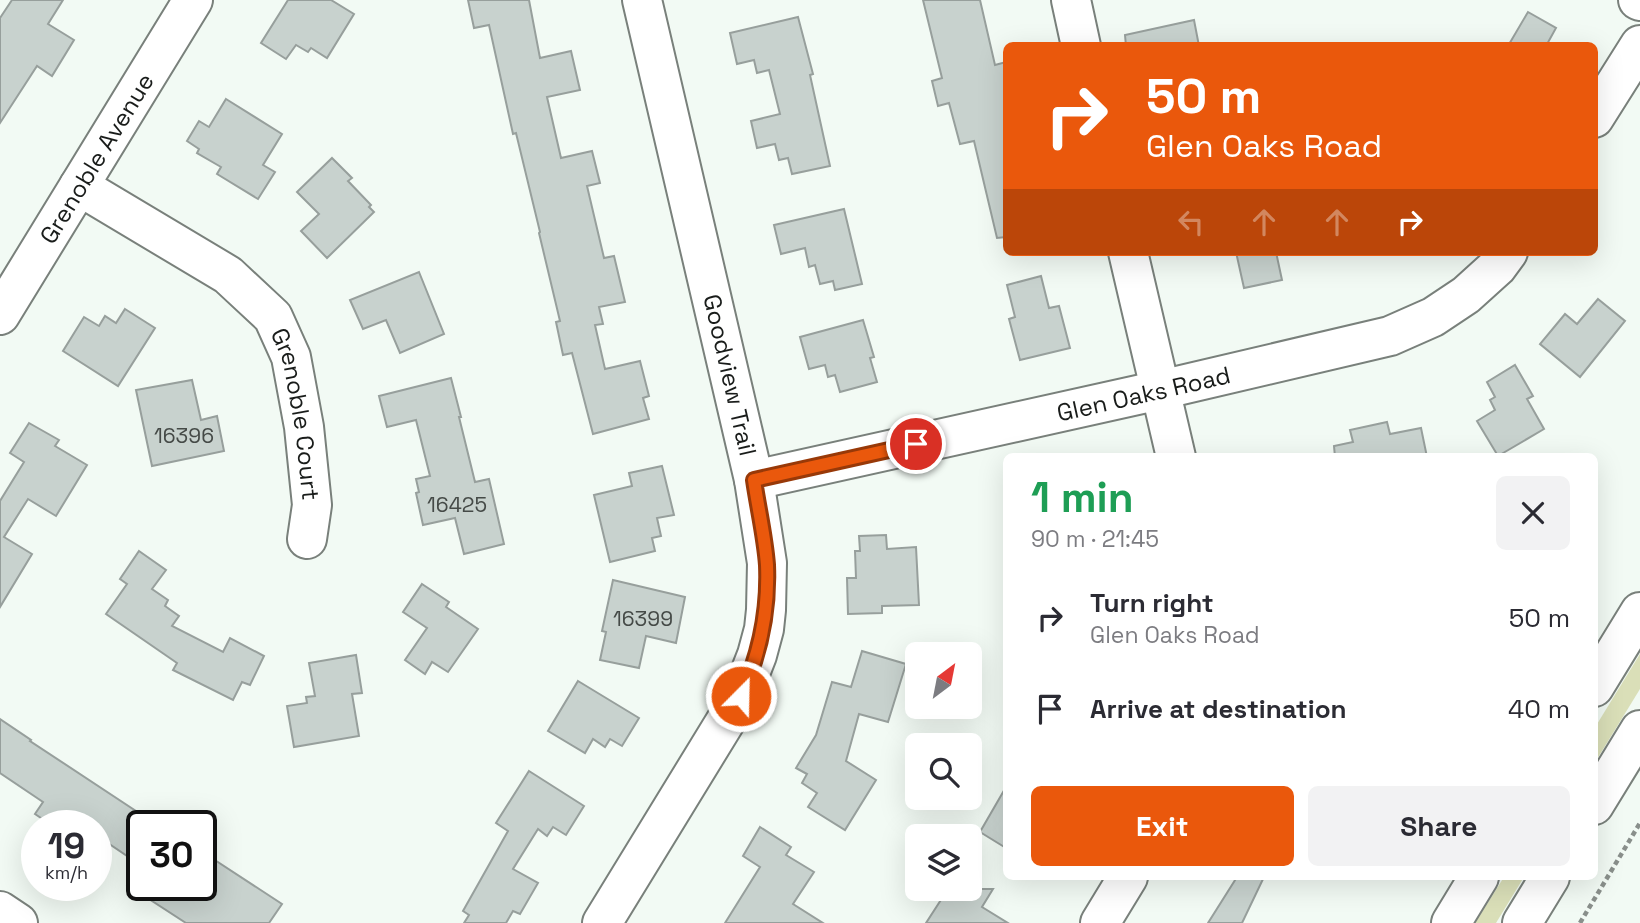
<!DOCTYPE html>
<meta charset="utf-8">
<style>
:root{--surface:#fff;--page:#f2f2f3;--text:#2b2b33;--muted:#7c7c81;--accent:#ea580c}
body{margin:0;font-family:"Space Grotesk",sans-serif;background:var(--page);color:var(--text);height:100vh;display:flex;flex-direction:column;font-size:26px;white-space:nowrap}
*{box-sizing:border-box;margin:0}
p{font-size:23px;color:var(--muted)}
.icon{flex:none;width:38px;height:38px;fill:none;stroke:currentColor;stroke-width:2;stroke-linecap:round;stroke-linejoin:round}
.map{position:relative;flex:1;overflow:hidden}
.drawer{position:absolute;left:1003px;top:453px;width:595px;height:427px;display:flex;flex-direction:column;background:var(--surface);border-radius:10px;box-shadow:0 7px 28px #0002}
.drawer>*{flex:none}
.guide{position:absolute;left:1003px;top:42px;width:595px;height:214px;border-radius:10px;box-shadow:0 7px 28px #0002;background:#ea580c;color:#fff;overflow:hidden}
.needle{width:46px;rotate:32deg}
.buttons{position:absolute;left:905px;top:642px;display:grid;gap:14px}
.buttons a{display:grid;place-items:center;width:77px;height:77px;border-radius:10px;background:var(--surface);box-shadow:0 7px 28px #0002;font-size:35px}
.speed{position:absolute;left:21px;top:810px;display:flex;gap:14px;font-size:35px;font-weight:700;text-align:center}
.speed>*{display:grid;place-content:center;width:91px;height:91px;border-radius:50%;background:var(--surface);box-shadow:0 7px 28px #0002;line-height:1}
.speed small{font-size:18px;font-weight:400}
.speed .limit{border:4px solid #111;border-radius:10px;background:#fff;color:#111}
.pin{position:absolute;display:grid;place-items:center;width:60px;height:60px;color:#fff;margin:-30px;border:4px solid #fff;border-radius:50%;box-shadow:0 2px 7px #0007}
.me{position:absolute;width:77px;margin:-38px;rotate:23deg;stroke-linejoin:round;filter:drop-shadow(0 0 5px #0008)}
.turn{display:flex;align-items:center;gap:24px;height:147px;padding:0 28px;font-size:32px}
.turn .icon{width:91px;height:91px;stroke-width:2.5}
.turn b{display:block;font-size:49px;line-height:60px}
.lanes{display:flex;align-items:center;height:66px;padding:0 28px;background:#0003;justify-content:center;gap:35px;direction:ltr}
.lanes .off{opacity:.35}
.round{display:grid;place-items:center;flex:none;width:74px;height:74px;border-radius:10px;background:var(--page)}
.head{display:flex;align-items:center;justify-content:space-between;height:119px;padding:0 28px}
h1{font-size:42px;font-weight:800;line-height:52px;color:#1e9e55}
.primary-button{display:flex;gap:14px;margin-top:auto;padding:14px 28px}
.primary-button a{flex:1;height:80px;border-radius:10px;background:var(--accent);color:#fff;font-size:28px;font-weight:800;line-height:80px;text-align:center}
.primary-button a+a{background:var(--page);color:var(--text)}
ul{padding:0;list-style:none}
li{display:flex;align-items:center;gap:21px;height:91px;padding:0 28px}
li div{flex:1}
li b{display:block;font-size:26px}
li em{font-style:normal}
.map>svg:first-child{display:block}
.green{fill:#dadfb8}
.building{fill:#c8d2ce;stroke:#979f9c;stroke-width:2}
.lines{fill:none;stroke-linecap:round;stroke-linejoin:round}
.minor-casing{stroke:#79807b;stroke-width:42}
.major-casing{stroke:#79807b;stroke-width:42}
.path{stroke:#898f8b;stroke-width:4.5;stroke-dasharray:5 3.5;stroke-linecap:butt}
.minor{stroke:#fff;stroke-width:38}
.major{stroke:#fff;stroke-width:38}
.route-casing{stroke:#983908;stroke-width:18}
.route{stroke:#ea580c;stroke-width:12}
.labels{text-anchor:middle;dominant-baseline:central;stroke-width:5;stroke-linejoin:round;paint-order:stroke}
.number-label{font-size:21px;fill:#454a47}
.street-label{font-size:24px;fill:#191c1a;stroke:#fff}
</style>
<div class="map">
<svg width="1640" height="923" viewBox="0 0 1640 923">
<rect width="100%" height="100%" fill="#f2faf4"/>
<g class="green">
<polygon points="1640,654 1640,689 1594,764 1594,729"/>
<polygon points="1504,877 1524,877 1496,923 1475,923"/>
</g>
<g class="building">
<polygon points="12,0 63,0 48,24 74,40 52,76 37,66 0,123 0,18"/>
<polygon points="288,0 331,0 354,14 327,58 311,48 308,52 296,45 286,59 261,43"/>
<polygon points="468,0 529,0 540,58 571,51 580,90 547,97 561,158 592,151 600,183 587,186 604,258 614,256 625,302 599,307 603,324 595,325 605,369 640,361 649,396 643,398 649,419 593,434 572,353 563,355 556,322 560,321 539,233 540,232 516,133 513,134 489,25 474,28"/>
<polygon points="923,0 980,0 995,65 1006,62 1006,237 997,238 974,141 960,144 949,103 938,106 932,81 942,78"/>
<polygon points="1528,12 1556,28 1546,46 1508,46"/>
<polygon points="798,17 813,74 810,75 830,166 792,174 788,158 779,160 775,144 757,148 751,121 780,114 769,70 757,73 754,60 737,64 730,33"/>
<polygon points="1194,20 1199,46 1126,46 1125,35"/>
<polygon points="226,99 282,134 263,165 275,172 258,199 217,174 221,167 197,153 199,149 187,141 199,121 209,127"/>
<polygon points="332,158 352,178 348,181 371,205 369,207 374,212 327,258 301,231 319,214 297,192"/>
<polygon points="844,209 862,284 835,290 833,281 820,284 815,265 809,267 805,248 781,254 774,225"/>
<polygon points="1236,252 1276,252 1282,280 1244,288"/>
<polygon points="419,272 444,334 400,353 386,320 363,329 350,300"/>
<polygon points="1041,276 1049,308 1059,306 1070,348 1020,360 1009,319 1015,317 1007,285"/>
<polygon points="1598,299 1625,321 1580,377 1540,344 1565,314 1577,324"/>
<polygon points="125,309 155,328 118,386 63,351 84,317 99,326 105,316 116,323"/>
<polygon points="863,320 874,357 870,358 877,382 840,392 835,375 828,377 825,365 809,369 800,337"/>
<polygon points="1515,365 1533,396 1527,399 1544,429 1498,456 1477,421 1495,410 1490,400 1495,397 1487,382"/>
<polygon points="451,378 461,417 459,417 475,482 489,479 504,544 464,554 455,518 423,525 416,493 419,492 416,479 430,476 416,420 387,427 379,396"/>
<polygon points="192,380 201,420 217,416 224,451 152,466 136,390"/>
<polygon points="1387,422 1390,434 1421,428 1427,457 1335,457 1334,446 1353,442 1350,430"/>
<polygon points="29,423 59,440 55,446 87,465 56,516 28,499 4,537 32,554 0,607 0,501 24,462 10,453"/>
<polygon points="662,466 674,515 657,518 661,536 652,538 655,551 610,562 594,495 632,486 629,473"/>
<polygon points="886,535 887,549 916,547 919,605 882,606 882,613 848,614 847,578 856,578 855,551 860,551 859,536"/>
<polygon points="139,551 166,570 152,589 168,600 165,606 179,616 172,626 223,652 230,638 264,656 250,685 242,682 233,700 173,670 177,663 106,614 127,584 120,579"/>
<polygon points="613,580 685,597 676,643 646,636 639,668 600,660 606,632 602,631"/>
<polygon points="422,584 449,602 446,607 478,629 448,672 432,662 425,674 405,660 427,628 403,612"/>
<polygon points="862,651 906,664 888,722 859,714 846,761 876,780 845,830 808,807 817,793 802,783 807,774 796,768 816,735 832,682 851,687"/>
<polygon points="356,655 362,693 352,694 359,736 294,747 287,706 307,703 306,697 315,696 309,663"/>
<polygon points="578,681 639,718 622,746 610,739 605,747 593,739 585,753 548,731"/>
<polygon points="0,719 31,740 30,741 142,815 142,866 96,835 96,826 53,826 35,814 43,802 0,773"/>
<polygon points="529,771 584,806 566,835 553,827 547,836 538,829 513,869 538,883 520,914 513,911 506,923 464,923 469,915 463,911 508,831 496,823"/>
<polygon points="1006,787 1006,848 980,832"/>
<polygon points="760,827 791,847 786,855 814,872 793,904 823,923 725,923 760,867 743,856"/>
<polygon points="201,851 282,904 269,923 186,923 129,886 201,886"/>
<polygon points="1237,877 1264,877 1242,923 1208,923"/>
<polygon points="948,889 993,889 982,907 1008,923 926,923"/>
</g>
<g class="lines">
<defs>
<g id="minor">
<polyline points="1071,0 1081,46"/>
<polyline points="1638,0 1640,1"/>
<polyline points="1594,118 1640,45"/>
<path id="s1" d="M79,186l149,89 45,42 18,40 13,70 8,78 -5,34"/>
<polyline points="1128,252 1176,457"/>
<path id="s2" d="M0,315l193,-315"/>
<path id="s3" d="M754,480l406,-90 230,-54 43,-19 33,-22 31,-28 11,-15"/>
<polyline points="0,911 18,923"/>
<polyline points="602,923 741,696 757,655 764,629 766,610 767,563 754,480 642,0"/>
<polyline points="1100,923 1128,877"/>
</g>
<g id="major">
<polyline points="1594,687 1640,612"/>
<polyline points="1594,805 1640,730"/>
<polyline points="1451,923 1479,877"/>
<polyline points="1522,923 1550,877"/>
</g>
</defs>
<use href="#minor" class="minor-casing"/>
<use href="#major" class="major-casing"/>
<polyline class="path" points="1580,923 1640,823"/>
<use href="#minor" class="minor"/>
<use href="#major" class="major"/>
</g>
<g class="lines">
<defs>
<path id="route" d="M741,696c19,-42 28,-84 26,-131 -2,-28 -9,-57 -13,-85l162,-36"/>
</defs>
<use href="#route" class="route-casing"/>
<use href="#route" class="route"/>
</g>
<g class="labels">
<g class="number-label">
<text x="184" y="435">16396</text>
<text x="457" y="504">16425</text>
<text x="643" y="618">16399</text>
</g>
<g class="street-label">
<text stroke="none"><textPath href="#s2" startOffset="184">Grenoble Avenue</textPath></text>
<text transform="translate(730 375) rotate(77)">Goodview Trail</text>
<text stroke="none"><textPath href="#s3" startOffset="399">Glen Oaks Road</textPath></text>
<text stroke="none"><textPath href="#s1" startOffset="336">Grenoble Court</textPath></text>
</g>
</g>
</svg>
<div class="buttons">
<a><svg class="needle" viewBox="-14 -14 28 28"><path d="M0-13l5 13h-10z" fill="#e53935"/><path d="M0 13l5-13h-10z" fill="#7c7c81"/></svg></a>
<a><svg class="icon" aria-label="search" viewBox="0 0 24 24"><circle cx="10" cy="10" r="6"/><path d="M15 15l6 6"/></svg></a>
<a><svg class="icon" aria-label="layers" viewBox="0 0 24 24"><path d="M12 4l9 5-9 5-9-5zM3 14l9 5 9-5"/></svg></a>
</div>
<div class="speed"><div>19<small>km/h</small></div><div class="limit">30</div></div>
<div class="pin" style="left:916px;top:444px;background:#d93025"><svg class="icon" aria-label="arrive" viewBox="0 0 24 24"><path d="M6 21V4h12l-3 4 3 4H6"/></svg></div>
<svg class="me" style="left:741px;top:696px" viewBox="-20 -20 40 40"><circle r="17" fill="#ea580c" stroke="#fff" stroke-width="3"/><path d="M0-11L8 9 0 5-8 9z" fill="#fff"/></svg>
<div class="guide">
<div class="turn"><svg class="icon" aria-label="right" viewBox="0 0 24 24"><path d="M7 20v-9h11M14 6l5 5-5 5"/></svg><div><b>50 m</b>Glen Oaks Road</div></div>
<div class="lanes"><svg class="icon off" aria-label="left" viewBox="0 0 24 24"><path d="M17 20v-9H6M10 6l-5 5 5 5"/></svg><svg class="icon off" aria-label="ahead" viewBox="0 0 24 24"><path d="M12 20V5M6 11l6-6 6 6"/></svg><svg class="icon off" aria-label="ahead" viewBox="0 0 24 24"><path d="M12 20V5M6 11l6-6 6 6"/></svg><svg class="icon" aria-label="right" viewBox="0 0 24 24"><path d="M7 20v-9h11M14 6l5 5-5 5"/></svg></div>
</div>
<section class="drawer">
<div class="head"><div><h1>1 min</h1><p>90 m · 21:45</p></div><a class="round"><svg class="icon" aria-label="close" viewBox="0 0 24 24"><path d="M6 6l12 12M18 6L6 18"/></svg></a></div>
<ul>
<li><svg class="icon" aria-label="right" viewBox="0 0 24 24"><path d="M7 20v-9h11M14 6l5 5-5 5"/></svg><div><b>Turn right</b><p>Glen Oaks Road</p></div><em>50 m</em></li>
<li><svg class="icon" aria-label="arrive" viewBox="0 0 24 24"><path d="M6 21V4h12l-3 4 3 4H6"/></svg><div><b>Arrive at destination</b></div><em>40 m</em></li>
</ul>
<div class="primary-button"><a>Exit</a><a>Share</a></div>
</section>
</div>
